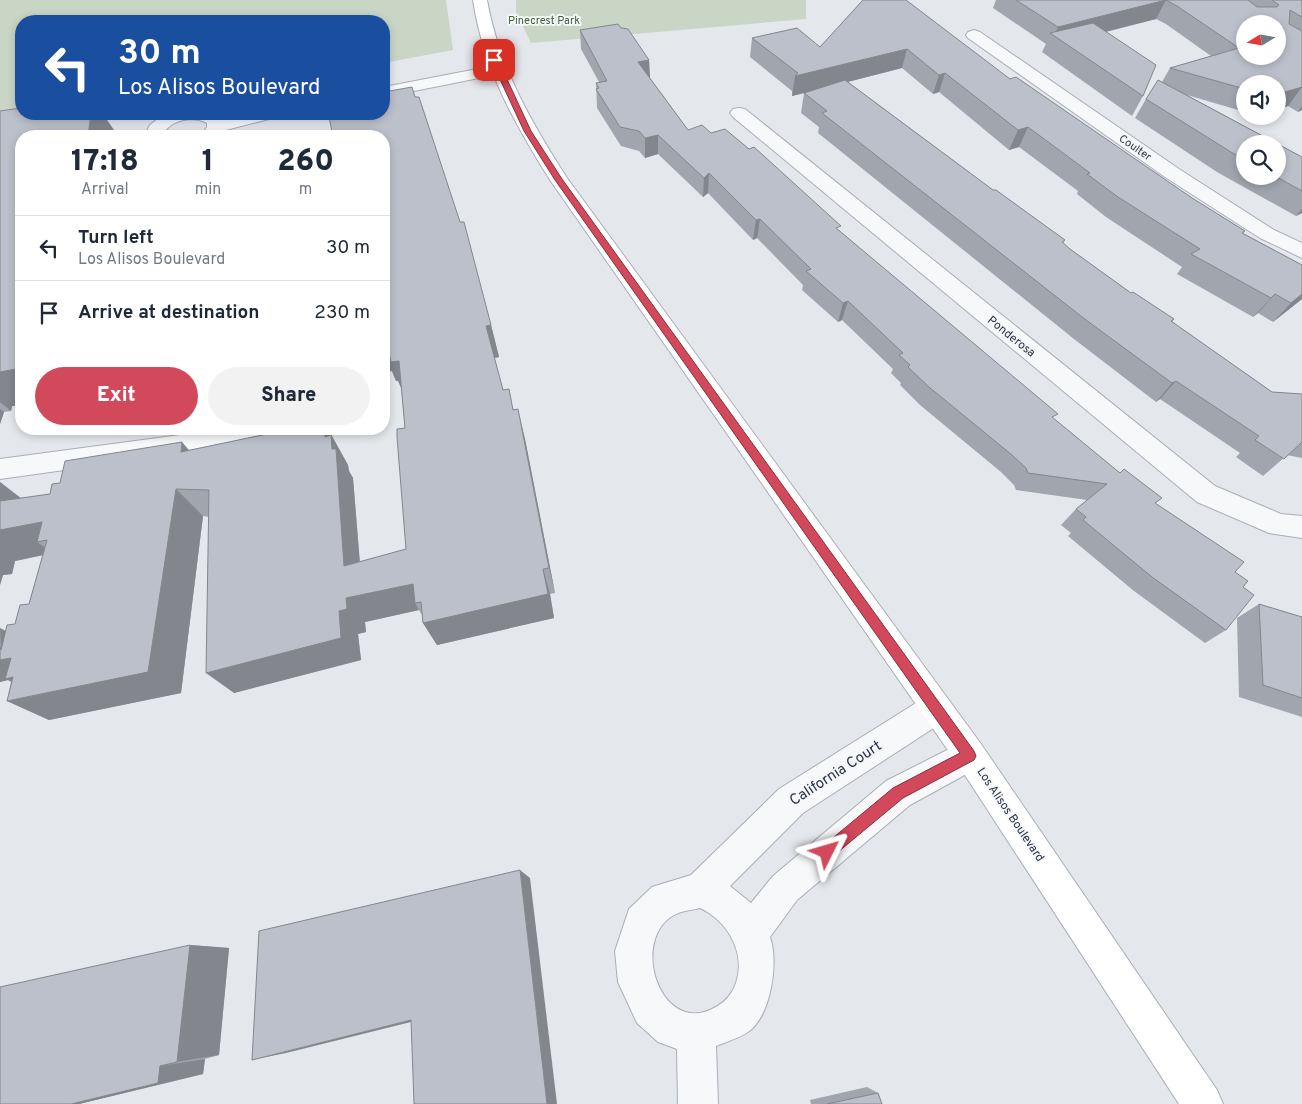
<!DOCTYPE html>
<style>
:root{--surface:#fff;--page:#f2f2f3;--text:#1f2937;--muted:#747a83;--line:#e0e1e3;--accent:#d1495b}
body{margin:0;font-family:Overpass,sans-serif;background:var(--page);color:var(--text);height:100vh;display:flex;flex-direction:column;font-size:19px;white-space:nowrap}
*{box-sizing:border-box;margin:0}
p{font-size:16px;color:var(--muted)}
.icon{flex:none;width:28px;height:28px;fill:none;stroke:currentColor;stroke-width:2;stroke-linecap:round;stroke-linejoin:round}
.map{position:relative;flex:1;overflow:hidden}
.sheet{position:absolute;left:15px;top:130px;width:375px;height:305px;display:flex;flex-direction:column;background:var(--surface);border-radius:20px;box-shadow:0 2px 8px #0003}
.sheet>*{flex:none}
.top-card{position:absolute;left:15px;top:15px;width:375px;height:105px;border-radius:20px;box-shadow:0 2px 8px #0003;background:#1a4fa0;color:#fff;overflow:hidden}
.needle{width:32px;rotate:259deg}
.buttons{position:absolute;left:1236px;top:15px;display:grid;gap:10px}
.buttons a{display:grid;place-items:center;width:50px;height:50px;border-radius:50%;background:var(--surface);box-shadow:0 2px 8px #0003;font-size:25px}
.pin{position:absolute;display:grid;place-items:center;width:42px;height:42px;color:#fff;margin:-21px;border-radius:10px;box-shadow:0 2px 8px #0006}
.me{position:absolute;width:55px;margin:-28px;rotate:50deg;stroke-linejoin:round;filter:drop-shadow(0 0 4px #0008)}
.turn{display:flex;align-items:center;gap:18px;height:105px;padding:0 20px;font-size:22px}
.turn .icon{width:65px;height:65px;stroke-width:2.5}
.turn b{display:block;font-size:35px;line-height:42px}
.eta{display:flex;justify-content:space-evenly;align-items:center;height:85px;text-align:center}
.eta b{font-size:30px;font-weight:800;line-height:35px}
.cta{display:flex;gap:10px;margin-top:auto;padding:10px 20px}
.cta a{flex:1;height:58px;border-radius:30px;background:var(--accent);color:#fff;font-size:20px;font-weight:800;line-height:58px;text-align:center}
.cta a+a{background:var(--page);color:var(--text)}
ul{padding:0;list-style:none}
li{display:flex;align-items:center;gap:15px;height:65px;padding:0 20px;border-top:1px solid var(--line)}
li div{flex:1}
li b{display:block;font-size:19px}
li em{font-style:normal}
.map>svg:first-child{display:block}
.green{fill:#c9d6c5}
.lines{fill:none;stroke-linecap:round;stroke-linejoin:round}
.street-casing{stroke:#a9aeb7;stroke-width:2}
.secondary-casing{stroke:#a9aeb7;stroke-width:2}
.street{fill:#f7f8fa;fill-rule:evenodd}
.secondary{fill:#fff;fill-rule:evenodd}
.wall{fill:#a1a5ae;fill-rule:evenodd}
.shaded-wall{fill:#83868d}
.building{fill:#bbc0ca;stroke:#83868d;fill-rule:evenodd}
.route{fill:#d1495b;stroke:#882f3b}
.labels{text-anchor:middle;dominant-baseline:central;stroke-width:4;stroke-linejoin:round;paint-order:stroke}
.far-park-label{font-size:11px;fill:#3f6138;stroke:#f4f6f9}
.far-street-label{font-size:11px;fill:#2b3445;stroke:#f4f6f9}
.street-label{font-size:12px;fill:#2b3445;stroke:#f4f6f9}
.near-street-label{font-size:15px;fill:#2b3445;stroke:#f4f6f9}
</style>
<div class="map">
<svg width="1302" height="1104" viewBox="0 0 1302 1104">
<rect width="100%" height="100%" fill="#e4e7ec"/>
<g class="green">
<polygon points="0,0 446,0 453,50 384,63 384,21 21,21 21,114 111,114 0,134"/>
<polygon points="516,0 806,0 806,19 531,43 516,12"/>
</g>
<g class="lines">
<defs>
<g id="street">
<polygon points="974,30 980,32 1179,169 1274,230 1302,243 1302,258 1260,238 1165,177 968,38 966,35 968,32"/>
<polygon points="498,65 506,70 504,73 384,97 384,87"/>
<polygon points="739,108 745,109 1215,486 1281,514 1302,516 1302,538 1269,533 1197,502 733,117 730,113 733,109"/>
<path d="M164,114h51l8,6 24,-6h29l-3,4 -51,13 -3,5h-18l6,-9v-4c-15,-8 -38,-3 -45,13h-18l6,-11z"/>
<polygon points="225,429 306,429 303,436 294,438 0,479 0,459"/>
<path d="M935,694l11,4 5,11 -5,11 -143,93 -73,73 21,17 22,-27 113,-95 73,-37 11,-5 11,5 5,11 -5,11 -71,39 -113,95 -27,37c9,25 1,79 -22,95 -9,6 -22,10 -32,14l2,58h-40l-1,-55 -19,-7 -21,-19 -19,-41 -3,-31 14,-42 23,-22 39,-12 88,-86 145,-91zM700,908c30,14 49,50 33,82 -6,10 -12,15 -23,20 -51,22 -80,-70 -36,-95 7,-4 18,-5 26,-7z"/>
</g>
<path id="secondary" d="M473,0h14c12,67 44,122 80,178l414,566 236,346 6,14h-44l-220,-338 -409,-586c-36,-57 -67,-113 -77,-180z"/>
</defs>
<use href="#street" class="street-casing"/>
<use href="#secondary" class="secondary-casing"/>
<use href="#street" class="street"/>
<use href="#secondary" class="secondary"/>
</g>
<g class="wall">
<polygon points="863,0 1010,79 1192,198 1245,231 1243,233 1302,265 1302,299 1273,322 1258,313 1253,317 1177,274 1182,267 1106,217 1077,194 1078,191 1019,147 1009,150 939,92 933,94 902,68 848,82 993,190 1065,240 1063,243 1070,249 1131,293 1174,319 1172,322 1272,392 1302,394 1302,458 1287,455 1263,476 1236,457 1240,453 1160,399 1156,402 1074,339 818,133 819,127 801,113 804,93 813,91 792,96 792,91 750,57 752,38 820,47"/>
<path d="M996,0h306v110l-4,2 -10,-6 -10,3v-25h-33v28l-58,-17 115,62v56l-6,3 -79,-44 -82,-54 11,-19 16,-17 8,-14 41,-12 -45,-32 -10,-5 -50,13 37,64 -11,20 -90,-64 4,-8 -53,-36zM1245,144l33,32h-33z"/>
<polygon points="621,28 649,60 650,78 688,130 711,133 840,231 1054,419 1156,504 1235,572 1243,587 1226,630 1205,643 1134,591 1068,536 1071,533 1061,525 1076,509 1087,500 1016,490 1014,485 1001,472 920,405 900,385 901,383 891,373 893,369 842,320 838,322 802,290 803,285 757,238 753,240 708,193 703,197 658,154 645,158 639,151 621,146 597,108 596,83 599,82 581,49 580,30"/>
<polygon points="0,111 114,130 21,136 21,405 12,406 11,411 4,412 0,424"/>
<polygon points="384,136 491,325 499,357 494,358 503,390 514,410 525,439 555,593 550,594 554,618 437,645 423,623 422,615 419,610 365,622 366,632 358,634 361,660 234,693 209,517 203,516 181,693 49,720 7,701 11,682 8,680 0,682 0,628 6,631 15,624 29,604 43,555 15,561 12,574 3,575 0,585 0,482 21,498 50,494 60,483 190,450 291,429 328,429 348,465 349,471 353,478 360,562 406,549 405,428 401,388 398,381 396,381 392,371 386,372 384,365"/>
<polygon points="1259,604 1302,617 1302,717 1239,697 1237,618"/>
<polygon points="190,945 229,948 219,1055 205,1059 203,1074 79,1104 0,1104"/>
<polygon points="867,1087 878,1093 882,1104 811,1104 810,1100"/>
</g>
<g class="shaded-wall">
<polygon points="1166,0 1156,19 1064,42 1054,35 1058,27"/>
<polygon points="907,49 902,68 792,96 795,76"/>
<polygon points="649,60 650,79 638,62"/>
<polygon points="945,73 939,92 933,94 939,75"/>
<polygon points="1302,87 1288,106 1278,109 1278,94"/>
<polygon points="1302,106 1302,110 1298,112"/>
<polygon points="91,114 103,114 114,130 113,136 88,136"/>
<polygon points="1028,127 1019,147 1009,150 1018,130"/>
<polygon points="658,135 658,154 645,158 645,138"/>
<polygon points="709,173 708,193 703,197 704,178"/>
<polygon points="1302,209 1302,213 1296,216"/>
<polygon points="760,219 757,238 753,240 756,220"/>
<polygon points="1275,294 1258,313 1253,317 1271,298"/>
<polygon points="1302,294 1302,299 1273,322 1291,303"/>
<polygon points="848,301 842,320 838,322 843,303"/>
<polygon points="491,325 499,357 494,358 486,326"/>
<polygon points="384,344 399,361 404,393 398,381 396,381 392,371 386,372 384,365"/>
<polygon points="21,368 21,405 12,406 11,411 0,402 0,372"/>
<polygon points="1176,381 1160,399 1156,402 1172,383"/>
<polygon points="0,409 4,412 0,424"/>
<polygon points="518,409 525,439 555,593 549,568"/>
<polygon points="324,429 328,429 348,465 349,471 353,478 362,591 344,566"/>
<polygon points="182,442 207,471 181,452"/>
<polygon points="0,482 24,501 42,522 47,540 37,542 53,553 15,561 12,574 3,575 0,585"/>
<polygon points="176,489 203,516 181,693 49,720 7,701 39,695 8,680 0,682 0,652"/>
<polygon points="543,569 550,594 554,618 437,645 423,623"/>
<polygon points="413,584 415,603 419,610 365,622 366,632 358,634 361,660 234,693 206,673 339,611 346,598"/>
<polygon points="0,628 37,649 1,650"/>
<polygon points="520,870 530,878 557,1104 547,1104"/>
<polygon points="190,945 229,948 219,1055 177,1062"/>
<polygon points="431,1017 286,1053 252,1060 411,1020"/>
<polygon points="205,1059 203,1074 79,1104 71,1104 160,1066"/>
</g>
<g class="building">
<polygon points="863,0 906,0 1010,79 1016,77 1192,198 1245,231 1242,233 1302,265 1302,294 1291,303 1275,294 1271,298 1191,254 1200,249 1118,197 1087,174 1090,173 1028,127 1018,130 945,73 939,75 907,49 795,76 798,73 752,38 797,28 820,47"/>
<path d="M1016,0h232l9,7h20l2,-2 -7,-5h30v17l-12,-7 -1,14 13,7v56l-24,7v-10h-33v5l-75,-21 69,-20 -62,-42 -11,-6 -108,27zM1245,24h33v32h-33z"/>
<polygon points="1093,23 1156,65 1143,96 1050,33"/>
<polygon points="618,24 621,28 628,29 649,60 638,62 688,130 702,125 711,133 725,129 749,149 754,147 841,226 836,228 1058,414 1052,417 1120,473 1124,469 1162,498 1155,503 1244,562 1235,572 1248,581 1243,587 1254,595 1226,630 1152,577 1083,520 1086,517 1076,509 1107,484 1028,473 1026,468 1012,455 929,387 908,367 910,365 899,355 903,353 848,301 843,303 806,271 811,269 760,219 756,220 709,173 704,178 658,135 645,138 639,131 620,127 596,89 599,88 596,83 607,81 580,30"/>
<polygon points="845,80 993,190 996,190 1065,240 1062,242 1070,249 1131,293 1133,292 1174,319 1171,321 1272,392 1302,394 1302,442 1284,459 1255,440 1259,436 1176,381 1172,383 1086,320 822,113 827,111 804,93"/>
<polygon points="1158,80 1302,157 1302,191 1275,176 1278,176 1278,144 1245,144 1245,160 1231,152 1146,99"/>
<polygon points="412,87 415,97 419,97 460,222 464,222 491,325 486,326 503,390 509,389 513,410 518,409 549,568 543,569 548,594 423,623 421,602 415,603 413,584 346,598 347,609 339,611 341,638 206,673 209,490 176,489 148,672 7,701 13,677 5,679 11,658 0,660 0,647 1,650 7,625 15,624 20,605 29,604 47,540 37,542 42,522 0,530 0,501 50,494 52,484 60,483 65,461 182,442 181,452 291,429 324,429 325,437 331,435 332,449 336,449 344,566 406,549 397,437 397,429 405,428 399,361 391,362 388,349 384,350 384,136 333,136 329,117 335,116 334,114 384,114 384,92"/>
<polygon points="21,108 21,114 91,114 88,136 21,136 21,368 0,372 0,111"/>
<polygon points="1259,604 1302,617 1302,698 1263,685"/>
<polygon points="520,870 547,1104 414,1104 411,1020 252,1060 259,931"/>
<polygon points="190,945 177,1062 160,1066 158,1083 71,1104 0,1104 0,987"/>
<polygon points="878,1093 882,1104 827,1104"/>
</g>
<polygon class="route" points="494,57 498,60 531,131 562,179 974,751 976,756 974,760 903,798 832,857 827,859 822,857 820,852 822,847 893,788 960,753 555,180 524,131 491,60"/>
<g class="labels">
<g class="far-park-label">
<text x="544" y="21">Pinecrest Park</text>
</g>
<g class="far-street-label">
<text transform="translate(1135 148) rotate(35)">Coulter</text>
</g>
<g class="street-label">
<text transform="translate(1011 337) rotate(39)">Ponderosa</text>
<text transform="translate(1010 815) rotate(56)">Los Alisos Boulevard</text>
</g>
<g class="near-street-label">
<text transform="translate(836 774) rotate(-33)">California Court</text>
</g>
</g>
</svg>
<div class="buttons">
<a><svg class="needle" viewBox="-14 -14 28 28"><path d="M0-13l5 13h-10z" fill="#e53935"/><path d="M0 13l5-13h-10z" fill="#747a83"/></svg></a>
<a><svg class="icon" aria-label="sound" viewBox="0 0 24 24"><path d="M4 9h4l5-4v14l-5-4H4zM17 9q2 3 0 6"/></svg></a>
<a><svg class="icon" aria-label="search" viewBox="0 0 24 24"><circle cx="10" cy="10" r="6"/><path d="M15 15l6 6"/></svg></a>
</div>
<div class="pin" style="left:494px;top:60px;background:#d93025"><svg class="icon" aria-label="arrive" viewBox="0 0 24 24"><path d="M6 21V4h12l-3 4 3 4H6"/></svg></div>
<svg class="me" style="left:827px;top:852px" viewBox="-20 -20 40 40"><path d="M0-17L14 15 0 8-14 15z" fill="#d1495b" stroke="#fff" stroke-width="4"/></svg>
<div class="top-card">
<div class="turn"><svg class="icon" aria-label="left" viewBox="0 0 24 24"><path d="M17 20v-9H6M10 6l-5 5 5 5"/></svg><div><b>30 m</b>Los Alisos Boulevard</div></div>
</div>
<section class="sheet">
<div class="eta">
<div><b>17:18</b><p>Arrival</p></div>
<div><b>1</b><p>min</p></div>
<div><b>260</b><p>m</p></div>
</div>
<ul>
<li><svg class="icon" aria-label="left" viewBox="0 0 24 24"><path d="M17 20v-9H6M10 6l-5 5 5 5"/></svg><div><b>Turn left</b><p>Los Alisos Boulevard</p></div><em>30 m</em></li>
<li><svg class="icon" aria-label="arrive" viewBox="0 0 24 24"><path d="M6 21V4h12l-3 4 3 4H6"/></svg><div><b>Arrive at destination</b></div><em>230 m</em></li>
</ul>
<div class="cta"><a>Exit</a><a>Share</a></div>
</section>
</div>
